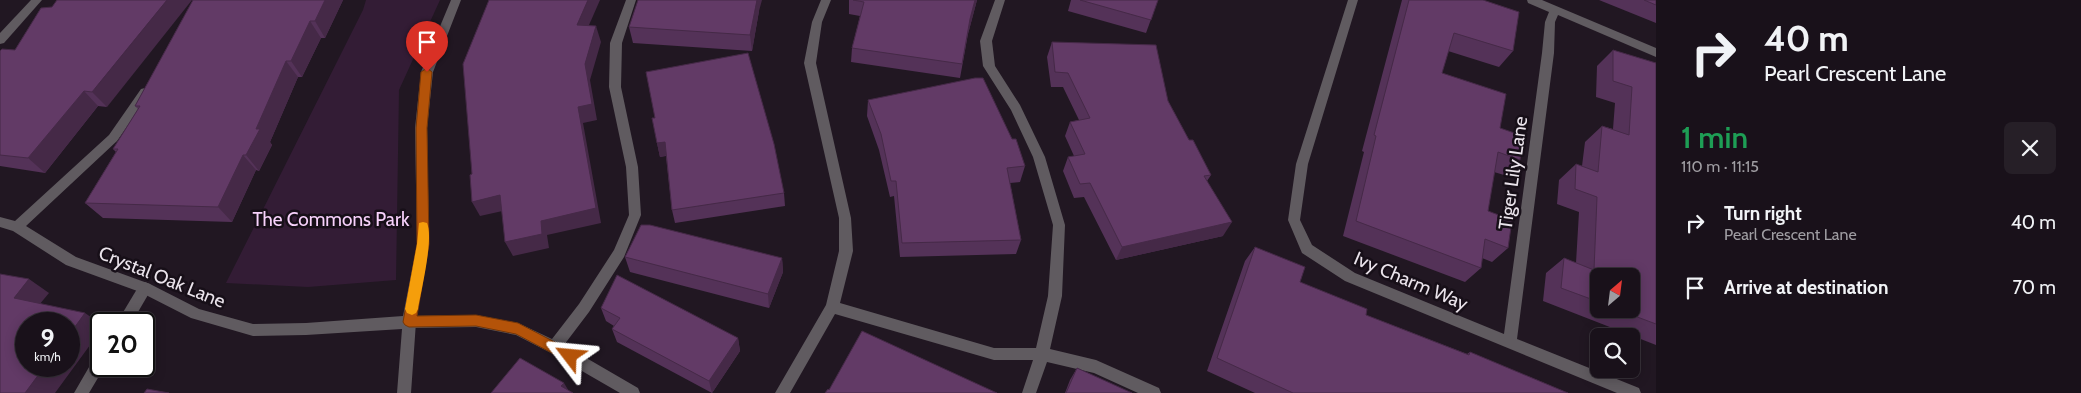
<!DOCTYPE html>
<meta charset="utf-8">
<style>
:root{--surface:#19111a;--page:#261f27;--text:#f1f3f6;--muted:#9f9da2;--line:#373139}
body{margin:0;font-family:Cabin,sans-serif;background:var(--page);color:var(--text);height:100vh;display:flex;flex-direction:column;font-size:19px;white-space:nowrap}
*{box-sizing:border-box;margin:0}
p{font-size:16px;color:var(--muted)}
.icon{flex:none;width:28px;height:28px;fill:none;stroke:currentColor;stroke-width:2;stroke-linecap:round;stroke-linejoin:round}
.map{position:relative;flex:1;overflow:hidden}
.drawer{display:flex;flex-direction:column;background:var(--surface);width:425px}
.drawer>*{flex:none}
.banner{background:#19111a;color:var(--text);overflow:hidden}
.needle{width:32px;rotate:28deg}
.tools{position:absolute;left:1590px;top:268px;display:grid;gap:10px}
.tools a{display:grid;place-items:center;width:50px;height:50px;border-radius:8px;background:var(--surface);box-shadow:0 2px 12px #0003,0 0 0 1px var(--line);font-size:25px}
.speed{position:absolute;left:15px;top:312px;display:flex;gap:10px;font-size:25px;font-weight:700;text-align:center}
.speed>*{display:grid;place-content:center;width:65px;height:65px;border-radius:50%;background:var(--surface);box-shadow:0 2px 12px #0003,0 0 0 1px var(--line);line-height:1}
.speed small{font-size:12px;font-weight:400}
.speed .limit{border:2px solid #111;border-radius:8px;background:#fff;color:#111}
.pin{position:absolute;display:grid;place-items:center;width:42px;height:42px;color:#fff;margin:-51px -21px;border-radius:50% 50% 50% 0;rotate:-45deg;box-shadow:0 0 5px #0007}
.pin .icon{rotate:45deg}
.me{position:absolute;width:55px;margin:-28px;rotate:299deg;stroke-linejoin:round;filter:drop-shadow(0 0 4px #0008)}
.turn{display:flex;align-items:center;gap:18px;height:105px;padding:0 25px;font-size:22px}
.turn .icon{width:65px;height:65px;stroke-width:2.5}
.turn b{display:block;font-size:35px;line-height:42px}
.round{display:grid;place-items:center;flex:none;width:52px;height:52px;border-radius:8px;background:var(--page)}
.overview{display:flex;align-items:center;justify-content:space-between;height:85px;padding:0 25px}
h1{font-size:30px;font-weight:600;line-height:38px;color:#1e9e55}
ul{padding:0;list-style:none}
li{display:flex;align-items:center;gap:15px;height:65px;padding:0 25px}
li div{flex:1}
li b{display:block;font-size:19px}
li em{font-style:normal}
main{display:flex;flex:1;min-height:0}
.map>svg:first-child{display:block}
.green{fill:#331c35}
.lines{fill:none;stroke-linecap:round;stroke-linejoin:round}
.lane{fill:#605b60;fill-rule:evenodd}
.street{fill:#605b60;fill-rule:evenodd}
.wall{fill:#543258;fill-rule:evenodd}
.shaded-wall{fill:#452947}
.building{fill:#623a66;stroke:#452947}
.route{fill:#b45309;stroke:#753606}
.slow{fill:#f59e0b}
.labels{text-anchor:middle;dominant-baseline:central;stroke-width:5;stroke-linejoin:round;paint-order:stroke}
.street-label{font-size:19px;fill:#ebe4ec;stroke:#170f18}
.park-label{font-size:19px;fill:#f8d2fc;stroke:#170f18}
</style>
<main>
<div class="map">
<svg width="1656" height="393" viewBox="0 0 1656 393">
<rect width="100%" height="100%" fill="#211722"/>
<polygon class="green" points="366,0 440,0 399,90 396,280 308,287 226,283 363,10"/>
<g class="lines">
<g class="lane">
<polygon points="626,0 636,0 622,43 621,87 638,167 641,215 624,257 589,312 564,345 638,388 640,393 620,393 549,352 516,335 476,327 409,328 404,326 402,322 404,318 409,316 476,315 518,323 552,339 579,304 614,250 629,215 626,167 609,87 610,43"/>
<polygon points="145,282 150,284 152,288 131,324 116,324 140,284"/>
<polygon points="101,354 101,366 105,366 89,393 74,393 96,355"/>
</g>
<g class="street">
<polygon points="31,0 42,0 4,43 0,44 0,33"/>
<polygon points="451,0 461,0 433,72 427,128 429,244 416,322 411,393 397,393 402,329 306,335 253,336 191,318 140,292 66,265 13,231 0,227 0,217 15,221 109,135 141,89 145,88 151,92 117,141 26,226 76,257 150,284 199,309 253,324 306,323 403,316 417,244 415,128 421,72"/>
<polygon points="821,0 831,0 822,22 816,63 851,218 853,251 840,303 994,348 1036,348 1048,296 1053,225 1033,157 1011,110 983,66 980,41 995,0 1005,0 992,41 995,66 1020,105 1045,157 1065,225 1062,296 1050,349 1096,360 1159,388 1161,393 1138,393 1094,373 1047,362 1036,393 1022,393 1033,360 994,360 835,314 790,393 775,393 826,305 839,251 839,218 804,63 812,22"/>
<polygon points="1348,0 1358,0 1308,164 1300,220 1312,245 1355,273 1504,334 1542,53 1545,22 1549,12 1528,3 1527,0 1542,0 1656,48 1656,57 1558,15 1555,22 1554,53 1517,339 1639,388 1641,393 1617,393 1345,281 1302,253 1288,220 1296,164"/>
</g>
</g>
<g class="wall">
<polygon points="193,0 343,0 325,38 321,38 302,77 298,77 270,142 272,145 259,171 256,170 232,222 103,218 85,203 116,152 113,149 138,109 135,106"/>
<polygon points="849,0 977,0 968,34 960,78 851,62 852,48 860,16 849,14"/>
<polygon points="1071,0 1158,0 1146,33 1068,11"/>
<polygon points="1402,0 1483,0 1513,51 1499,67 1448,51 1442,73 1500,128 1520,160 1504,175 1494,172 1488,211 1508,248 1492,262 1482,258 1481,268 1465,282 1343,236 1364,152 1362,151"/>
<polygon points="1599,0 1656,0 1656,23"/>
<polygon points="41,8 107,107 98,106 45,173 0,166 0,51 15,50"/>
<polygon points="759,11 752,51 633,43 629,27"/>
<polygon points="1052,42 1168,101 1189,140 1211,175 1207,181 1223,236 1116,260 1084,197 1074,198 1063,171 1068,157 1074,156 1065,136 1070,122 1079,120 1063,87 1051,87 1047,57"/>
<path d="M1613,50l43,13v282l-113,-44 3,-28 18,-15 12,5 3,-51 -22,-8 2,-24 17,-16 6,2 3,-24 17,-16 11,3 2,-26 -19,-6 1,-31zM1599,276l32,33h-32z"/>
<polygon points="868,100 1025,166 1020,182 1010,183 1021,240 1016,254 900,257 894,196 890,197 879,150 867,116"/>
<polygon points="657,143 784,193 785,206 675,223 672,210 666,156 660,157"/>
<polygon points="1255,247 1300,282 1366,315 1467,354 1470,352 1568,393 1255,393 1207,371 1245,261"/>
<polygon points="625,257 782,258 783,272 769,308 630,272"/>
<polygon points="601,308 738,338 740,351 712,393 617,342 612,329 614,326 606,321"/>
<polygon points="1077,368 1132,393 1065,393 1070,380"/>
</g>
<g class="shaded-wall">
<polygon points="167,0 192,0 107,107 92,92"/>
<polygon points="325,0 343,0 325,38 315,21"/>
<polygon points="588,0 600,0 582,41 577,25"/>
<polygon points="757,0 762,0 759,11 752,51 750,35"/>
<polygon points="975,0 977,0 968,34 970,19"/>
<polygon points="310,21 321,38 302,77 291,61"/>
<polygon points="596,26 601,42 590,80 597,120 583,123 601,223 547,235 549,248 513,256 505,242 541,221 578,107 585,64"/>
<polygon points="286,61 298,77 270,142 272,145 259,171 246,155 256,129"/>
<polygon points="84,91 98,106 45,173 28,158"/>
<polygon points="665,142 668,155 660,157 657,143"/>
<polygon points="243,155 256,170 232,222 218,207"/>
<polygon points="500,195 507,210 480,216 472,202"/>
<polygon points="1232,222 1223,236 1116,260 1122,247"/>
<polygon points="782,258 783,272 769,308 768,294"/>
<polygon points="29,279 49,293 34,311 14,298"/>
<polygon points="85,313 101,324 101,330 55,393 25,393 45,366 69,366 69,335"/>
<polygon points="738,338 740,351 712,393 709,381"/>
<polygon points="564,383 570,393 561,386"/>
</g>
<g class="building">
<polygon points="57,0 167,0 92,92 84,91 28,158 0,155 0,51 2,49 15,50 41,8 52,7"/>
<polygon points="193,0 325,0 315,21 310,21 291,61 286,61 256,129 260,129 246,155 243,155 218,207 85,203 118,149 113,149 140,106 135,106"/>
<polygon points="489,0 588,0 577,25 596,26 585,64 592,104 578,107 596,208 541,221 542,234 505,242 500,195 472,202 470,175 472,174 463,64"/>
<polygon points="638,0 757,0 750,35 629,27"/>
<polygon points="853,0 975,0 970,19 962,64 852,48 864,2"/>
<polygon points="1080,0 1158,0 1151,20"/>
<polygon points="1409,0 1483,0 1519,12 1513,51 1454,33 1442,73 1506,94 1500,128 1523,136 1520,160 1498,152 1488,211 1512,220 1508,248 1485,239 1481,268 1356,221 1376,136 1374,135"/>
<polygon points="1644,0 1656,0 1656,5"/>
<polygon points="1052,42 1156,45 1168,101 1189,140 1193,140 1211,175 1204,176 1232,222 1122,247 1090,183 1080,184 1068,157 1085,154 1070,122 1090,118 1068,73 1055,72"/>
<polygon points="1613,50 1656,63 1656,324 1616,309 1631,309 1631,276 1599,276 1599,302 1561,288 1564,258 1594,270 1597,197 1575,189 1576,164 1598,172 1602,126 1629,135 1632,87 1613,81"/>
<polygon points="748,53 774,144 784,193 672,210 665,142 657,143 652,118 655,118 646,72"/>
<polygon points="975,78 983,78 1012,139 1016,139 1025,166 1007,168 1021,240 902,243 896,181 891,181 881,134 868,100"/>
<polygon points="641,225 650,225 782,258 768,294 625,257"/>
<polygon points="1255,247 1305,267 1300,282 1367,309 1366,315 1469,355 1470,352 1568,393 1293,393 1217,358"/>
<polygon points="0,274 29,279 14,298 85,313 69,335 69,324 26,324 26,366 45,366 25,393 0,393"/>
<polygon points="617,275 738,338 709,381 612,329 620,318 601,308"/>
<polygon points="862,331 997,393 825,393 828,389 829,390"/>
<polygon points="520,358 564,383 561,386 573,393 491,393"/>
<polygon points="1077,368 1132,393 1066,393"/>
<polygon points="147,389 169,393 144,393"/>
</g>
<polygon class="route" points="427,68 432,72 427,128 429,244 417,316 476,315 518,323 574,352 576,356 574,360 570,362 565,360 516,334 476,326 409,327 405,325 403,322 417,244 416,128 421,72"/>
<path class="slow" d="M423,222l4,1c7,15 -6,68 -9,86l-2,4 -4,2 -5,-2 -2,-4 12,-65 2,-21z"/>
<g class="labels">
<g class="street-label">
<text transform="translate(1513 173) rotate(-82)">Tiger Lily Lane</text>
<text transform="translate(162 277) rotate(22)">Crystal Oak Lane</text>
<text transform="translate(1411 281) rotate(23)">Ivy Charm Way</text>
</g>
<g class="park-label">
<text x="331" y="219">The Commons Park</text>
</g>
</g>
</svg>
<div class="tools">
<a><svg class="needle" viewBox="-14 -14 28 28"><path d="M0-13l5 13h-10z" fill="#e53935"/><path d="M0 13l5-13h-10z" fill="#9f9da2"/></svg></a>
<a><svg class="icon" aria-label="search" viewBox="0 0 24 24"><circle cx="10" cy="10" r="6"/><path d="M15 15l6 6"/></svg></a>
</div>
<div class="speed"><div>9<small>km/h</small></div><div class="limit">20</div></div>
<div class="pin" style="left:427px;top:72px;background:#d93025"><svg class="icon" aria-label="arrive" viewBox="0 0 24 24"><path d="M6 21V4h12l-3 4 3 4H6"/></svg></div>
<svg class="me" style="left:570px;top:356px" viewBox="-20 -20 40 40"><path d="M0-17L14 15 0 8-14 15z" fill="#b45309" stroke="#fff" stroke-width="4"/></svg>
</div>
<section class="drawer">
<div class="banner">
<div class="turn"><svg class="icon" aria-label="right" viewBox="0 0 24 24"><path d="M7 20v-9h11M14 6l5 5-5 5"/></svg><div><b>40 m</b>Pearl Crescent Lane</div></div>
</div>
<div class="overview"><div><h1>1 min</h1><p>110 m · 11:15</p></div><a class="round"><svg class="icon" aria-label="close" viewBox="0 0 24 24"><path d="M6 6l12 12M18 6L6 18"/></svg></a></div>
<ul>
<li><svg class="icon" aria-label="right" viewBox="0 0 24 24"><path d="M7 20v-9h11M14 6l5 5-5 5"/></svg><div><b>Turn right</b><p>Pearl Crescent Lane</p></div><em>40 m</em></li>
<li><svg class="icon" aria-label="arrive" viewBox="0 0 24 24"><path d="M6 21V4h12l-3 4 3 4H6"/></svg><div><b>Arrive at destination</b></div><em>70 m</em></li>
</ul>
</section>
</main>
